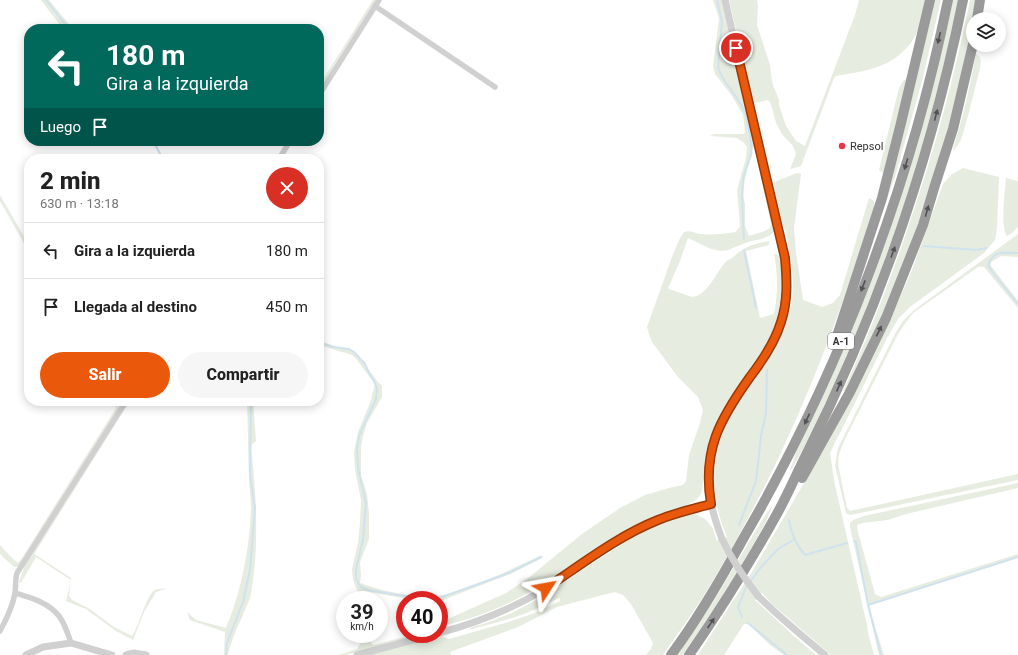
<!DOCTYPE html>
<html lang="es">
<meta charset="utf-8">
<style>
:root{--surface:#fff;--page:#f6f6f6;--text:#222;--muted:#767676;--line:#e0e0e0;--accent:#ea580c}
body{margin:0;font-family:Roboto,sans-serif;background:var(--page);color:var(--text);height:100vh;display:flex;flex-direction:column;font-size:15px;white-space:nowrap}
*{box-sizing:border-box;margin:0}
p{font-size:13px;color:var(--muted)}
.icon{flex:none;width:22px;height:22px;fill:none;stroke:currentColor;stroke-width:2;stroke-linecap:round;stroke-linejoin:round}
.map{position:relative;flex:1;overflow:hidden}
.panel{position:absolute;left:24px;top:154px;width:300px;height:252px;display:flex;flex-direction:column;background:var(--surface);border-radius:16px;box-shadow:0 2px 10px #0003}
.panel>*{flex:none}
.top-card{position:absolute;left:24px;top:24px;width:300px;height:122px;border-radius:16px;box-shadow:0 2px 10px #0003;background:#00695c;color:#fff;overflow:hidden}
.controls{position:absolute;left:966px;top:12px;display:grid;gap:8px}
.controls a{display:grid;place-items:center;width:40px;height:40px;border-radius:50%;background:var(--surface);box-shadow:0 2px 10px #0003;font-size:20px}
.speed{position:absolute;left:336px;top:591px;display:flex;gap:8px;font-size:20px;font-weight:700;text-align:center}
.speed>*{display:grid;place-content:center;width:52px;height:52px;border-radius:50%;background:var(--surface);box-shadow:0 2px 10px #0003;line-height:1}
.speed small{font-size:10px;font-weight:400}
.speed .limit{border:6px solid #d22;background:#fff;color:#111}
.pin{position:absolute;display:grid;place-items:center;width:34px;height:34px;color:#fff;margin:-17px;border:2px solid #fff;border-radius:50%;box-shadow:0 1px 4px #0007}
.me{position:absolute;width:44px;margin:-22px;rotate:56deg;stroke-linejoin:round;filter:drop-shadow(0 0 3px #0008)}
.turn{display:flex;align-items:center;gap:14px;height:84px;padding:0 16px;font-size:18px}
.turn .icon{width:52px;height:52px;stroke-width:2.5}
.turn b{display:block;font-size:28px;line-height:34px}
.then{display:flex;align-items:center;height:38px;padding:0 16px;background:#0003;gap:8px;font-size:15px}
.round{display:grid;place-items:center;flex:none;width:42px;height:42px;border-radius:21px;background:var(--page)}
.overview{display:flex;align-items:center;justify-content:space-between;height:68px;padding:0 16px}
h1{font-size:24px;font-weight:800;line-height:30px}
.action{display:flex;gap:8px;margin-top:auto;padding:8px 16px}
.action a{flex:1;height:46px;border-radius:24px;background:var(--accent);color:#fff;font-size:16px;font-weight:800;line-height:46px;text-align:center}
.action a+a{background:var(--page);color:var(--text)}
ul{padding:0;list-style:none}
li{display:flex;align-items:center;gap:12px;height:56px;padding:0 16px;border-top:1px solid var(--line)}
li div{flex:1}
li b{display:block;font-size:15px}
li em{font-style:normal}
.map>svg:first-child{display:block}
.green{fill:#e6ecdf;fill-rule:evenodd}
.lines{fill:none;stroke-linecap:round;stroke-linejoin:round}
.stream{stroke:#cfe2ee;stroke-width:2}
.minor{stroke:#d0d0d0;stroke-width:5.5}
.tertiary{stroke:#d0d0d0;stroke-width:7}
.motorway{stroke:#9a9a9a;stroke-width:10}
.tertiary-bridge{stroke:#d0d0d0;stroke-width:7}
.oneway{fill:#525252}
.route-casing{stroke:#983908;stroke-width:10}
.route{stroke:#ea580c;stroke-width:7}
.poi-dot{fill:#e63946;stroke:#fff;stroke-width:1.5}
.labels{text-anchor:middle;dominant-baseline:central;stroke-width:4;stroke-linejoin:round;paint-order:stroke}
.shield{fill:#fff;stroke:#707070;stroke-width:1}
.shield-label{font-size:10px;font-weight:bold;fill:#333}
.poi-label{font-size:11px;fill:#333;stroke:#fff;text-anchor:start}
</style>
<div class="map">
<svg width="1018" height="655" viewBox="0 0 1018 655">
<rect width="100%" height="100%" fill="#fff"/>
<g class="green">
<polygon points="41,0 49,0 73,29 63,29"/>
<polygon points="373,0 376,0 319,89 319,86"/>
<path d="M713,0h9l52,224v8c-6,6 -14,7 -22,9 -8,2 -16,6 -24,9 -13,4 -28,-7 -40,-12l-8,23 -12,27 1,1 23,8c15,-1 24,-24 32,-33 2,-3 5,-5 8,-6 14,-12 19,-13 37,-17v4l-23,6 14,67 14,-4c4,-20 4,-40 0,-60 2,0 4,0 5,2 3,4 3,13 3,18 0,19 -2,39 -9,56 -14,34 -42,60 -57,93 -7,15 -11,31 -12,47 -1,8 -1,16 -3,24 -9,13 -27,15 -40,20 -9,3 -17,7 -25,11 -38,19 -69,47 -106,67 -20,11 -40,20 -62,27 -9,3 -19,5 -29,8v-4l67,-30 21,-14 55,-45 38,-26 25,-13 24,-7 14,-3 3,-4 3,-26 11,-32 3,-13 -5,-13 -20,-20 -26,-35 -3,-8 -2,-7 25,-70 7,-17 5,-8c6,-2 9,1 16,2 12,1 23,0 36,-2l4,-6 -3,-36 9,-32 1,-11 -3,-4 -7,-5 -27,-2 4,-2h29l2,-2 -2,-17 -11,-19 -17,-22 -2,-8 6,-47zM754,146l1,4 16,74 -1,4 -5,3 -16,5 -4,-10v-22l-2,-9 2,-17 4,-14 3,-14z"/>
<path d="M729,0h28l1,5 -1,20 13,40 2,17 7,18v5l7,21 10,15 9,5 50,-131 4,-15h67c-2,9 -3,19 -6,27 -2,4 -4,7 -6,11 -18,29 -47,33 -78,38l-2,2 -33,88 -11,3 6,-15 -3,-8 -11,-12 -6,-11 -5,-19 -3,-4 -13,3 -2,-2z"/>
<polygon points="934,0 941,0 922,81 895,177 875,232"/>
<path d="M953,0h6c-15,66 -32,132 -52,196 -14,43 -30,84 -46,126 -13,31 -26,61 -41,92 -9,19 -18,38 -29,56h-1l7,-20 28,-60 21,-47 100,-310z"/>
<path d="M970,0h6l-4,23 -18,87 -20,73 -46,122 -42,86h-3c22,-47 41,-95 58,-143 20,-58 39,-117 53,-177 6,-24 11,-47 16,-71z"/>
<path d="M976,54l3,2 2,5 -1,7 -11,44 -8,28 -7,10 -1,-1c10,-31 17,-63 23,-95z"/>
<polygon points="907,79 896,127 883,173 879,170 899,88 904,80"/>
<polygon points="963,168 999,177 997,228 995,240 984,253 910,307 898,319 887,338 830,453 835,485 867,625 868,633 874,655 831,655 772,604 762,593 755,600 795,637 816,655 784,655 770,645 748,624 744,624 724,655 698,655 755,567 829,440 885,331 912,270 943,184 951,175"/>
<path d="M797,173l4,1 -7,54 2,25 7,47 19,7 11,-4 7,-8 29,-97 5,3v7c-6,23 -15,46 -23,69 -38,113 -87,222 -150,323 -12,19 -26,37 -38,55h-17l5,-6 2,-6 -22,-39 -8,-9 -8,-3 -16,4 -42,11 -39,20 -68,25 1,3h-87l32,-8 45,-11 8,3 56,-16 30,-10 25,-12v-3c-10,3 -19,9 -29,13 -20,9 -42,13 -63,19l4,-3 11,-3 29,-11 24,-13 91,-59 24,-13 34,-12 10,-2 10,5 7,8 5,14 10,-4c-18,-41 -18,-85 6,-125 11,-18 24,-35 35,-53 9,-15 16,-30 21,-47 1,-4 3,-8 3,-11 3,-17 0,-36 -3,-52 -1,-6 -2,-12 -3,-18 -2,-4 -4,-7 -5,-11 -4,-10 -9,-28 -7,-38z"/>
<path d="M1006,178l12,3v46l-6,6 -5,3c-7,-11 -2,-44 -1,-58z"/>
<polygon points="0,195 29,245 29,252 0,201"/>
<polygon points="1018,234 1018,257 1001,256 991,262 991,266 1018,301 1018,308 984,267 978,267 913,313 904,325 897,336 843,443 839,454 838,464 847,508 850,511 1018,474 1018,480 865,512 850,515 846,513 835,465 838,448 896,332 903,321 913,311"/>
<path d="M319,341l19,6 12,2 8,6 19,26 5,5v11l-15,26 -4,13 -2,11v29l6,18 2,20v25l-9,23 1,13 -1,8c20,8 55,15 76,13 12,-1 24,-6 36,-10 23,-9 45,-19 68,-30h3l-1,2 -32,16 -67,26h-17l-29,-3 -28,-5 -2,2v6h-6l-8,-20 -1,-11 6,-26 2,-20 1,-23 -6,-30 -1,-18 4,-20 12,-29 5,-19 -18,-24 -5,-5 -33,-10z"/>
<polygon points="114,401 118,401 119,404 118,409 29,550 18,567 14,567 0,554 0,545 13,559 18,563 22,558 116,408"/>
<path d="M128,401h2l-96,153 37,24 -2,18 3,4 16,8 26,19 18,9c7,-9 14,-41 23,-46 4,-2 9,-1 13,-2l-12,4 -12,20 -11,28 -17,-9 -30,-22 -20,-8 5,-21 -35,-23 -15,26 -2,-1 7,-20z"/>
<path d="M247,401h6l3,40 -5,4c5,49 9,104 -1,153 -2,5 -5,11 -7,17 -6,13 -12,26 -15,40h-4l1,-23 -35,-12 -3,-8 9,8 30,8c15,-36 24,-80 25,-120 0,-10 -2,-20 -2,-30 -1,-26 -1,-51 -2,-77z"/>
<polygon points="1018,483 1018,488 906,514 888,520 862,523 857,525 858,532 875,594 881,597 1018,554 1018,558 869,605 876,630 884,655 879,655 850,527 850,523 853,520 864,516"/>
<polygon points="771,507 772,507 766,522 748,554 722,597 683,655 677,655 718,594 762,520"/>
<polygon points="362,634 367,634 368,638 373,645 415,634 425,634 346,655 338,655 357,649 361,642"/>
</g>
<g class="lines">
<g class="stream">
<polyline points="46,0 69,29"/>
<path d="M717,0l5,22 -4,46c6,18 23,29 28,48 2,9 7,30 5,39 -3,9 -7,17 -8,26 -2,20 0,39 1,58"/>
<polyline points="153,141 163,159"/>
<polyline points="924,246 977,250 986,248"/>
<polyline points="744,250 756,308"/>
<path d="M1018,253c-15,0 -23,-4 -30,12l6,9 24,30"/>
<polyline points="319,342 333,347 349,349 354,352 365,364 369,373 374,381 377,389 376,399 359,436 357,449 358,468 366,503 363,540 356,569 356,579 361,587 368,590 398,595 433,599 442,597 509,573 541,557"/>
<path d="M789,520c2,13 7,25 16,35l42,-12"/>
<polyline points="739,525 756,481 761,436 766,413 767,370"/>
<polyline points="854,541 856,542 868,605 881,655"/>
<polyline points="868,605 1018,557"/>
<polyline points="742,617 738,607 746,587 762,566 778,549 795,539"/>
<polyline points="748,623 787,655"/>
<polyline points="226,655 227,643 243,602 250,570 255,508 250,475 251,401"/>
</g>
<g class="minor">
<polyline points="375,6 495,87"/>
<polyline points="319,95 379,0"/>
<polyline points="279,159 290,141"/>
<path d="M15,593c16,5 33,9 44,23 6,8 9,18 12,27"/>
<path d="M0,631c6,-11 13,-26 15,-38 1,-7 0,-13 2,-20l109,-172"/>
</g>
<g class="tertiary">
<path d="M722,539c-9,-24 -16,-48 -13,-74 5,-59 57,-91 72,-143 7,-21 6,-42 4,-64l-60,-258"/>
<path d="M758,596c21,21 44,40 67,59"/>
<path d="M439,633c37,-10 73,-24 106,-44 33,-20 63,-44 97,-62 22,-10 46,-17 69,-23"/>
<polyline points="26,655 43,647 71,643 112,655"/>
<polyline points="126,655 134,653 146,655"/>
<polyline points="357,655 435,634"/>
</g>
<g class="motorway">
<polyline points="977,19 980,0"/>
<polyline points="836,339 882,198 901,123 930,0"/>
<polyline points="802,478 850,392 886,318 904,273 923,225 935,185 953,129 973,44"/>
<path d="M671,655c27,-36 50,-76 72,-116 96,-165 167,-352 205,-539"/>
<path d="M689,655c32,-46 62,-94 89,-143 10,-18 18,-37 27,-55 73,-145 126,-299 158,-457"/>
</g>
<path class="tertiary-bridge" d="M722,539c10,21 22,39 36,57"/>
</g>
<defs><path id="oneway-solid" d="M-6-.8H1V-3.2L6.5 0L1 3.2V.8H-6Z"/></defs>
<g class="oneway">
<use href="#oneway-solid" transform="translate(939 38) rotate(103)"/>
<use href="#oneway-solid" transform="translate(936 115) rotate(-75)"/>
<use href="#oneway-solid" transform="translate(906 164) rotate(107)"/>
<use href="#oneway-solid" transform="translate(927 211) rotate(-74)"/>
<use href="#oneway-solid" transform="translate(893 252) rotate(-70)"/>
<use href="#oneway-solid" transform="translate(863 286) rotate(111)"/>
<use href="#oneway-solid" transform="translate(879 331) rotate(-64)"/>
<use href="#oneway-solid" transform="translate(839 386) rotate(-66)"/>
<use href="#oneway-solid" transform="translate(807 419) rotate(115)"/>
<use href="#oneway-solid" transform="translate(711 623) rotate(-56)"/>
</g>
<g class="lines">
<defs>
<path id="route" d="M546,588c36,-24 72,-52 112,-68 17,-7 35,-11 53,-16 -9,-54 9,-85 39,-127 13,-17 25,-35 31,-55 7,-21 6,-42 4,-64l-49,-210"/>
</defs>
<use href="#route" class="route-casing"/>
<use href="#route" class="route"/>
</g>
<circle class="poi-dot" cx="842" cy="146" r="4"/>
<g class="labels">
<rect class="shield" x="828" y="333" width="26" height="16" rx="3"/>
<g class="shield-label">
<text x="841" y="341">A-1</text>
</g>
<g class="poi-label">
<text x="850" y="146">Repsol</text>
</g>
</g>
</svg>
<div class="controls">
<a><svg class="icon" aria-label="layers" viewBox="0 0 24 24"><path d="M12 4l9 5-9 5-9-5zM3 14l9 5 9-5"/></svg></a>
</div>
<div class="speed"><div>39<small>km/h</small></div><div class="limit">40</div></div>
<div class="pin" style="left:736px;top:48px;background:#d93025"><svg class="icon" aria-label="arrive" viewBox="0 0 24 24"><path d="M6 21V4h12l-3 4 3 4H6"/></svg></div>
<svg class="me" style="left:546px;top:588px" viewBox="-20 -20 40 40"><path d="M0-17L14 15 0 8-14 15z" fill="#ea580c" stroke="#fff" stroke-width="4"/></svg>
<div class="top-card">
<div class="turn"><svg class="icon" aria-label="left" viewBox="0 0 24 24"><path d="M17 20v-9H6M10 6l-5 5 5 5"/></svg><div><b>180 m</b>Gira a la izquierda</div></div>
<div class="then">Luego<svg class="icon" aria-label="arrive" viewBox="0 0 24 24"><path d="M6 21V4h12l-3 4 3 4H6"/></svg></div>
</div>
<section class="panel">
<div class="overview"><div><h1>2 min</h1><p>630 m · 13:18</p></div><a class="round" style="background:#d93025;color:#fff"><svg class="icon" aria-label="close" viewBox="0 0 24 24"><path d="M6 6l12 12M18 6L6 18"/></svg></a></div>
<ul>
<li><svg class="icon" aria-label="left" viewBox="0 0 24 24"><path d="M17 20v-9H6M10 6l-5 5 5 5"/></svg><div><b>Gira a la izquierda</b></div><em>180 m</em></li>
<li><svg class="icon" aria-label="arrive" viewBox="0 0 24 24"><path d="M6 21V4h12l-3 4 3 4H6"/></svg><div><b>Llegada al destino</b></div><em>450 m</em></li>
</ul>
<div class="action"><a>Salir</a><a>Compartir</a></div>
</section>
</div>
